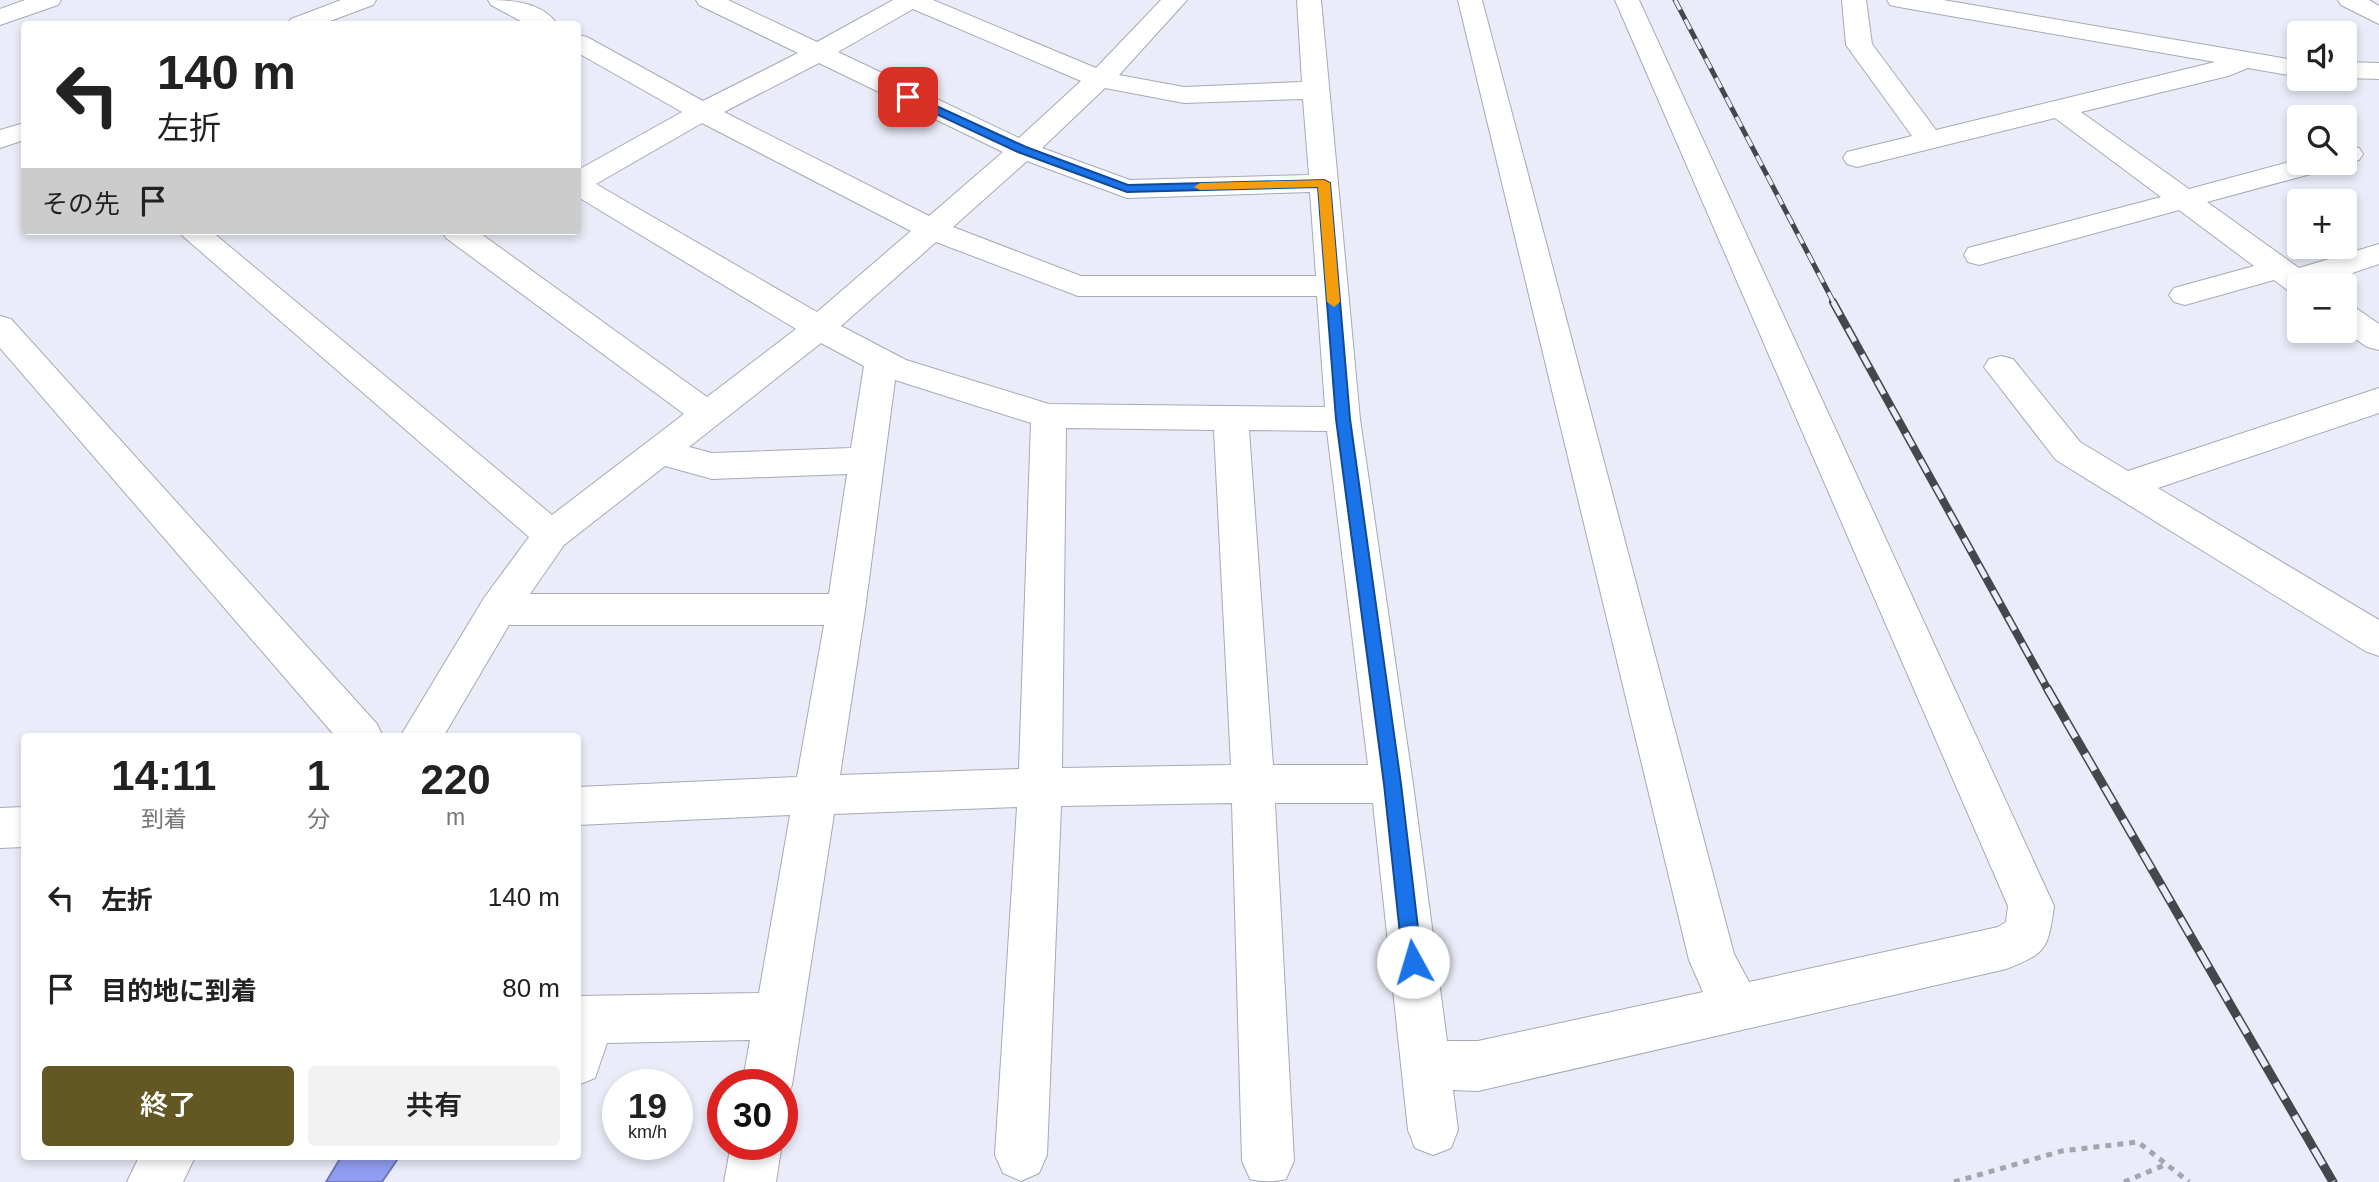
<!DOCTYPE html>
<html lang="ja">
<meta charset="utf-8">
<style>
:root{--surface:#fff;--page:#f2f2f2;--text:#222;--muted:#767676;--accent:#635724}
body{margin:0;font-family:Arial,"Noto Sans JP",sans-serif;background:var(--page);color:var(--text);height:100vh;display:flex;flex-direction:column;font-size:26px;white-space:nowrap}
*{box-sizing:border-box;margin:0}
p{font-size:23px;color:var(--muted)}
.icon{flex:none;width:38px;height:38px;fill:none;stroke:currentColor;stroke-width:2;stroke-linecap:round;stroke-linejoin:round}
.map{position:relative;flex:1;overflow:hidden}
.panel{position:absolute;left:21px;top:733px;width:560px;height:427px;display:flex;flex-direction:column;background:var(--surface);border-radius:7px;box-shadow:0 4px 10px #0003}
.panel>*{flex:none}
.top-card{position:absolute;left:21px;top:21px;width:560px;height:214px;border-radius:7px;box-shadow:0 4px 10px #0003;background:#fff;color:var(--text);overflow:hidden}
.tools{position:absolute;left:2287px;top:21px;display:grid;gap:14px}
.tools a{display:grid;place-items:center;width:70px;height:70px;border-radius:7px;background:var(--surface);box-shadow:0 4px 10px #0003;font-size:35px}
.speed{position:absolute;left:602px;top:1069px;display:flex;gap:14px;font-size:35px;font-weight:700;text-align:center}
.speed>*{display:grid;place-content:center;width:91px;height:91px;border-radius:50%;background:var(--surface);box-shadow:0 4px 10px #0003;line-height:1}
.speed small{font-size:18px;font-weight:400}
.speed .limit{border:10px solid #d22;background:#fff;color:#111}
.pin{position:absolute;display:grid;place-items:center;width:60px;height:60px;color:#fff;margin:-30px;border-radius:14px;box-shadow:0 4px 10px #0006}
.me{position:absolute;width:77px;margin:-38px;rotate:354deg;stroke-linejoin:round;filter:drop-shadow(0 0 5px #0008)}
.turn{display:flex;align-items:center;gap:24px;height:147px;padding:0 21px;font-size:32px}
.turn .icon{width:91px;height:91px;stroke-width:2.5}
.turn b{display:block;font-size:49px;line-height:60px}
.then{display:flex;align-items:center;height:66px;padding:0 21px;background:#0003;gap:14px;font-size:26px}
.eta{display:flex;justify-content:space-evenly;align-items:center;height:119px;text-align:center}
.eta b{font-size:42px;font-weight:600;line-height:49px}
.cta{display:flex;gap:14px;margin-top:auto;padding:14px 21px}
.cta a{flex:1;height:80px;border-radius:7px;background:var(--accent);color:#fff;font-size:28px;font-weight:600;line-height:80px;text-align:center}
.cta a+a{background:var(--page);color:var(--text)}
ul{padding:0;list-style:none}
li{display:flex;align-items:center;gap:21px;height:91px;padding:0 21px}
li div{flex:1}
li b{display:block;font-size:26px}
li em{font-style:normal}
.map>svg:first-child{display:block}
.water{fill:#919df2;stroke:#6f78b5;stroke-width:2}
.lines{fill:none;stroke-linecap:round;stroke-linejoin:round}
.minor-casing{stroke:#a7a9b5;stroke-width:2}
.path{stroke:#a4a6af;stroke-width:5;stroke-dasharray:6 6;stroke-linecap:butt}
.minor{fill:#fff;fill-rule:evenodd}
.rail-far2-casing{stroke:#45474c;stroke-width:5}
.rail-far1-casing{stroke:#45474c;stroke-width:8}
.rail-casing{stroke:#45474c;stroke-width:9}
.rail-far2{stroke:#eaedf9;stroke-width:3.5;stroke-dasharray:11;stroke-linecap:butt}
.rail-far1{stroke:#eaedf9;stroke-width:5;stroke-dasharray:15;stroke-linecap:butt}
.rail{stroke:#eaedf9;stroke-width:6;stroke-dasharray:19;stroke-linecap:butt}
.route{fill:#1a73e8;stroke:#114b97;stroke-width:2}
.slow{fill:#f59e0b}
</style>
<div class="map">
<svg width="2379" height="1182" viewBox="0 0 2379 1182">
<rect width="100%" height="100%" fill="#eaedf9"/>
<polygon class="water" points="341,1157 399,1157 382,1182 326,1182"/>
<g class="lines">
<defs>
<g id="minor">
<polygon points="25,0 61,0 58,5 0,25 0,9"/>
<polygon points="341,0 376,0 373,5 322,24 287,24 291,19"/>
<path d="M488,0c23,0 54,2 69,24h-31l-35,-19z"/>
<path d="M696,0h32l89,42 76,-42h40l163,68 65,-68h26l-68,75 65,12 118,-5 -5,-82h24l39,419 53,365 34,257h31l225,-49 -14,-32 -231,-960h24l252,954 15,28 249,-55 8,-5 2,-16 -393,-906h24l415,906c-6,43 -7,47 -48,63l-528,122 -25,-1 5,40 -7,18 -18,7 -18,-7 -7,-18 -35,-327h-98l19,358 -8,18c-11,3 -25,3 -36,0l-8,-18 -10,-358 -171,3 -14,349 -8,18 -18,8 -18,-8 -8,-18 22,-348 -183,7 -42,271 -7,18 -3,1v-19h-40l8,-45 -143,3 -12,35 -17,7v-89l181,-3 31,-178 -212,10v-38l219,-10 27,-152h-315l-66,112h-43l84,-139 45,-61 -352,-306h34l341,284 132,-101 -238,-176 -4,-7h35l230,166 89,-68 -218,-132v-27l104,-58 -104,-59v-18l9,2 116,64 95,-48 -99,-48zM913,9l168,72 -62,57 -181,-86zM819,63l184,89 -74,64 -205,-104zM1105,88l79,15 119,-4 6,76 -179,5 -88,-32zM702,123l209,108 -94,81 -221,-128zM1027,161l100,37 183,-6 6,84h-235l-128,-49zM936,242l142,54h239l8,111 -276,-3 -143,-44 -65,-34zM821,343l43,23 -13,82 -139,5 -23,-6zM895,380l136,43 -12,346 -179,6 25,-165zM1066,428l148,2 17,335 -169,3zM1249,430l78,1 41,334h-95zM665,466l47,13 135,-5 -18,120h-299l34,-49z"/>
<polygon points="1842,0 1866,0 1872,44 1936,130 2215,62 1899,7 1890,5 1887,0 1943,0 2300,61 2300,77 2248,68 2228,76 2081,112 2189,189 2300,159 2300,163 2333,163 2329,169 2207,202 2299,268 2379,244 2379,264 2317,285 2300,285 2300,295 2290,292 2274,280 2185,305 2174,302 2169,295 2174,288 2254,266 2179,210 1979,265 1968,262 1964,255 1968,248 2161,197 2055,118 1857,167 1847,164 1843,158 1847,152 1912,136 1846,45"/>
<polygon points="2338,0 2369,0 2379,6 2379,24 2341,5"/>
<polygon points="2345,62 2379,63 2379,79 2345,78"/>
<polygon points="24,123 24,140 0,148 0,130"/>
<polygon points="2349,145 2359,148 2363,154 2359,160 2342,163 2345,163 2345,146"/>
<polygon points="2345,305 2356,308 2379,324 2379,350 2367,347 2344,331"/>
<polygon points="0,316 11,319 377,724 383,737 336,737 0,348"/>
<polygon points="2001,356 2013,359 2080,442 2128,471 2379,388 2379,413 2158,488 2379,620 2379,656 2365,651 2056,460 1984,367 1989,359"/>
<polygon points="24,807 24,847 0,848 0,808"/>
<polygon points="731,1144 782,1143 776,1182 724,1182"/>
<polygon points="139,1157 195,1157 183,1182 127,1182"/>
</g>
</defs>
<use href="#minor" class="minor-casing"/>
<g class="path">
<polyline points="1954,1182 2062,1151 2138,1142 2189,1182"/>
<polyline points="2124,1182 2167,1164"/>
</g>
<use href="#minor" class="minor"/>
<defs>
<polyline id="rail-far2" points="1675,0 1834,303"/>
<polyline id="rail-far1" points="1833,302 2048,690"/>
<polyline id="rail" points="2047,688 2333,1182"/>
</defs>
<use href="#rail-far2" class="rail-far2-casing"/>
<use href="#rail-far1" class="rail-far1-casing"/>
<use href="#rail" class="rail-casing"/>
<use href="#rail-far2" class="rail-far2"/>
<use href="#rail-far1" class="rail-far1"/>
<use href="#rail" class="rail"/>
</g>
<polygon class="route" points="908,93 1026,147 1128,185 1324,180 1330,183 1350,419 1401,784 1422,962 1420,969 1413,972 1406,969 1403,962 1384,784 1336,419 1318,187 1127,192 1018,152 904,99 902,97"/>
<polygon class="slow" points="1324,180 1330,183 1340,302 1334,307 1327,302 1318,187 1200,190 1194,187 1200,183"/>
</svg>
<div class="tools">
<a><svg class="icon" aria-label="sound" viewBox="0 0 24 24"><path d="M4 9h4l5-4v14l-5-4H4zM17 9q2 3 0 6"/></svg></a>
<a><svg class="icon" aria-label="search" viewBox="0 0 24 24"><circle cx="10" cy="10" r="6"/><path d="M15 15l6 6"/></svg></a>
<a>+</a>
<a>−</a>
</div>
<div class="speed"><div>19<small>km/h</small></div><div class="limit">30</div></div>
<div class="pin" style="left:908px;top:97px;background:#d93025"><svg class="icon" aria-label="arrive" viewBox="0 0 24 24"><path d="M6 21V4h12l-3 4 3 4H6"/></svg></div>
<svg class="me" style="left:1413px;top:962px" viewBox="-20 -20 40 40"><circle r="19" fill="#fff"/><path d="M0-13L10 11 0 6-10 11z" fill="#1a73e8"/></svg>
<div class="top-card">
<div class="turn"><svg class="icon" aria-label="left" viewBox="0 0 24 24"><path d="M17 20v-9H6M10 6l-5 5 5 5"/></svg><div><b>140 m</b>左折</div></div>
<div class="then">その先<svg class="icon" aria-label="arrive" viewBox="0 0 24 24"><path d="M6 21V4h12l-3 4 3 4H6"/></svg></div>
</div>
<section class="panel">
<div class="eta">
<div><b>14:11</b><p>到着</p></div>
<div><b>1</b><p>分</p></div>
<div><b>220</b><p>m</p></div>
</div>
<ul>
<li><svg class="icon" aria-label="left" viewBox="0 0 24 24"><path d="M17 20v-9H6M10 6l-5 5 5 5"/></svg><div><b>左折</b></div><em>140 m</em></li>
<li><svg class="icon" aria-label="arrive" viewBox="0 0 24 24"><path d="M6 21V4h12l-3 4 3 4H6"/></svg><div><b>目的地に到着</b></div><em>80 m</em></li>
</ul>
<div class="cta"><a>終了</a><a>共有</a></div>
</section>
</div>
